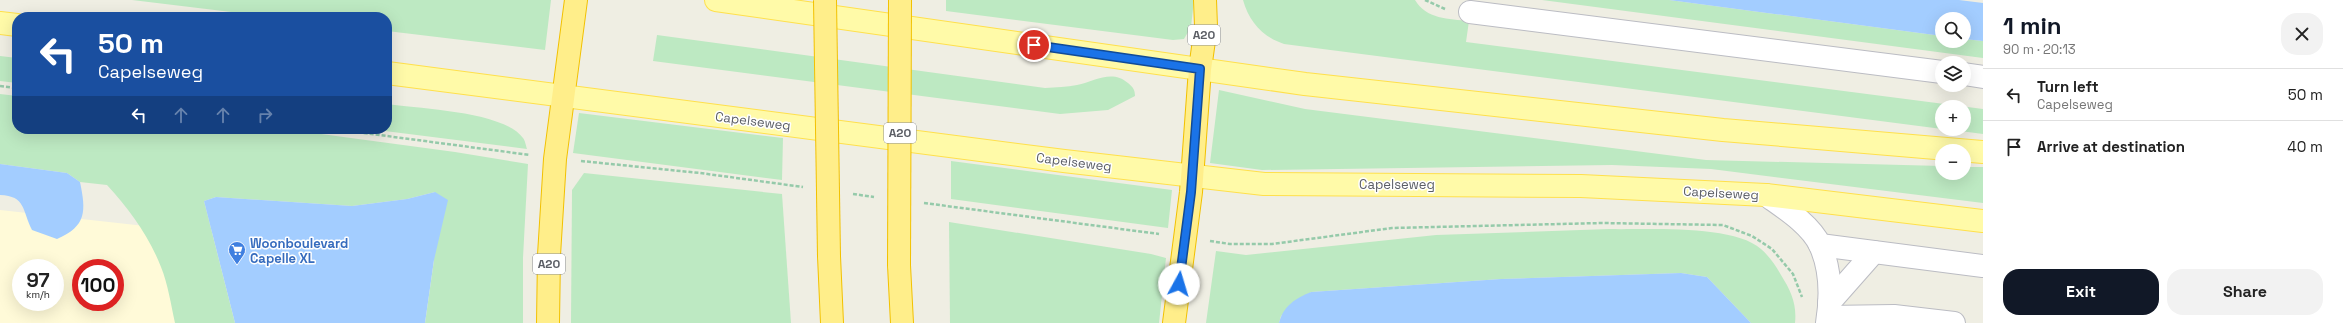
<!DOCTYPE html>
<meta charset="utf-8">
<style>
:root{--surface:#fff;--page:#f2f2f2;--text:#222;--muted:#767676;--line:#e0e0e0;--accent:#111827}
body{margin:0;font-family:"Space Grotesk",sans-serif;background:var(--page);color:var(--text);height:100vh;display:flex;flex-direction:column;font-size:15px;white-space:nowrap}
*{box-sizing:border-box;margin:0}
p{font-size:13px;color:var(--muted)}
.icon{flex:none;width:22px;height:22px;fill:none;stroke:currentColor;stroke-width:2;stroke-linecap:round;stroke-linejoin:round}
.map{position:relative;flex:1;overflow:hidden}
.side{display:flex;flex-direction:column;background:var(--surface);width:360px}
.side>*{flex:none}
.banner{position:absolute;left:12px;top:12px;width:380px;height:122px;border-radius:16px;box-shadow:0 4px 16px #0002;background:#1a4fa0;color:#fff;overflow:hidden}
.controls{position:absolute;left:1935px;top:12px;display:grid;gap:8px}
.controls a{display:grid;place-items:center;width:36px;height:36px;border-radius:50%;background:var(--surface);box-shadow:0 4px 16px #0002;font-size:20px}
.speed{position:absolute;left:12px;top:259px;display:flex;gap:8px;font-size:20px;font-weight:700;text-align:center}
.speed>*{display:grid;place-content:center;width:52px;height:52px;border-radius:50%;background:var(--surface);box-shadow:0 4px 16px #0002;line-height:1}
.speed small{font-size:10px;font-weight:400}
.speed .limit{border:6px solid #d22;background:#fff;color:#111}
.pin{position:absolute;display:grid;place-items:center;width:34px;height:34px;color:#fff;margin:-17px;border:2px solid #fff;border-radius:50%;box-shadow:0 1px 4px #0007}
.me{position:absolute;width:44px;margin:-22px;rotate:6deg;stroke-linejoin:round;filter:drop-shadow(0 0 3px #0008)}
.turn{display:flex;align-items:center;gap:14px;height:84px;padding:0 20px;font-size:18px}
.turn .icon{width:52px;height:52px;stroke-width:2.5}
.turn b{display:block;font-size:28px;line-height:34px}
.lanes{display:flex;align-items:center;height:38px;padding:0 20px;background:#0003;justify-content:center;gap:20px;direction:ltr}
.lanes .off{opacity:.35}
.round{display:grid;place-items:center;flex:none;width:42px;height:42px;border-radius:16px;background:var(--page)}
.overview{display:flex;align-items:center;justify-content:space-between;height:68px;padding:0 20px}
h1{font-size:24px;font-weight:700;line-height:30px;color:var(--accent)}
.action{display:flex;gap:8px;margin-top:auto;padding:8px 20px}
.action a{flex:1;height:46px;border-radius:16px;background:var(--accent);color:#fff;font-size:16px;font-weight:700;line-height:46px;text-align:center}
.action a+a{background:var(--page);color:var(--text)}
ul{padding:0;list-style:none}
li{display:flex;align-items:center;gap:12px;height:52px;padding:0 20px;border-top:1px solid var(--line)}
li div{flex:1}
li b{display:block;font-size:15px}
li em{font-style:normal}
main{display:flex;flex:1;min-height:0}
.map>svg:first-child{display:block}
.commercial{fill:#fffad8;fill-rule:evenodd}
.green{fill:#bde9c2}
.water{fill:#a3cdff}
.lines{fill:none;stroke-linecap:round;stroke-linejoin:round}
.minor-casing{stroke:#bbbcc3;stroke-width:24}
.major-casing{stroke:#ffe04c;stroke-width:24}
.highway-casing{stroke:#f2c100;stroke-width:24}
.path{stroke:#95caaa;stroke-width:2.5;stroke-dasharray:4 2;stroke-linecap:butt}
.minor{stroke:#fff;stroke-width:22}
.major{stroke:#fffaa8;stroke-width:22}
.highway{stroke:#ffee8a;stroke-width:22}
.highway-bridge-casing{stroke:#f2c100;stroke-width:24;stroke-linecap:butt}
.highway-bridge{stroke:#ffee8a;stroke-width:22}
.route-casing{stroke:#114b97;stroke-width:10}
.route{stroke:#1a73e8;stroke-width:7}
.labels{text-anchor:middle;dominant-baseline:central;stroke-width:3;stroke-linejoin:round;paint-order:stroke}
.shield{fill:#fff;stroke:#8c8e93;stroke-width:1}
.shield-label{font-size:12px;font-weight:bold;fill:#5b5e65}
.street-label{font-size:13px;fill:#5b5e65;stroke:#fff}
.shop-label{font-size:13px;font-weight:bold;fill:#366cbe;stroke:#fff;text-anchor:start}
</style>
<main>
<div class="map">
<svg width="1983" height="323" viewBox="0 0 1983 323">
<rect width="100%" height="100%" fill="#efeee3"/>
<path class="commercial" d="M0,210l473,52 13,61h-486zM21,268h34v34h-34zM81,268h34v34h-34z"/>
<g class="green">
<polygon points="132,0 551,0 545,50 387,31 387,17 273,17"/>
<polygon points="946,0 1194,0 1191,27 1184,39 1173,40 946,11"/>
<path d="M1243,0h172c11,19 34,19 54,21l-3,21 517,67v25l-38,-5h19v-22h-22v22l-658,-85c-21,-7 -35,-22 -41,-44z"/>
<polygon points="1542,0 1669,0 1942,36 1942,41 1964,41 1964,39 1983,41 1983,58"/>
<path d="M657,35l388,53c11,-1 22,-1 32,-3 18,-4 35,-16 51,-2 5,4 7,7 7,13l-27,14 -48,4 -407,-53z"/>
<polygon points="0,56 17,58 17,83 0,81"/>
<polygon points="1219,90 1305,109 1706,160 1942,166 1942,173 1964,173 1964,167 1983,167 1983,203 1711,169 1612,165 1262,170 1210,163"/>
<path d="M0,94l17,2v33h267l171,23 73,12 -5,94v65h-98l9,-63 1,-68 -28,7 -55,7 -136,-9 -12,4 31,122h-60c-4,-18 -7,-39 -14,-56 -12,-31 -32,-58 -54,-82l-27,-3 -13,-9 -67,-9z"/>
<path d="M387,104c33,5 116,7 136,34 2,2 3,8 4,11l-158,-20h18z"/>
<polygon points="579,113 783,138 782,180 573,153"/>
<polygon points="951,161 1172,190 1168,228 951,199"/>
<polygon points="584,173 782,194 791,323 571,323 572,190"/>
<polygon points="949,222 1151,254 1166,258 1159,323 950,323"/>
<path d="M1609,229c37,1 124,-5 152,20 8,7 15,17 20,26 10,16 16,29 14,48h-44l-44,-46 -26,-4 -180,6 -190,13 -30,24 -2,7h-73l10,-72 30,4 190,-20z"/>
</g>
<g class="water">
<polygon points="1669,0 1959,0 1983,3 1983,41 1964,39 1964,19 1942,19 1942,36"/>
<path d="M0,164l67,9 13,9c6,29 7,44 -23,57l-25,-9c-10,-20 -6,-34 -32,-35z"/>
<polygon points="435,192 448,200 434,260 425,323 235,323 204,201 216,197 352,206 407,199"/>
<path d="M1681,273l26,4 44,46h-472c4,-17 17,-25 32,-31l190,-13z"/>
</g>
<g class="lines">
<defs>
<g id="minor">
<polyline points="1470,12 1942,72"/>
<polyline points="1964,74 1983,77"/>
<path d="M1766,195c18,13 44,29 54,50 11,24 11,53 7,78"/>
<polyline points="1820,245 1983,266"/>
<polyline points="1829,303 1874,252"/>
<polyline points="1828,317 1894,316 1954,323"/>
</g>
<g id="major">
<polyline points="716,0 1305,84 1723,130 1983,152"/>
<polyline points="0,23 17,25"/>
<polyline points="387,73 1064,161 1264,184 1581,186 1766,195 1983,221"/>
</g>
<g id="highway">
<polyline points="829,256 832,323"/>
<polyline points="899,265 902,323"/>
<polyline points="548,323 549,255 555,159 576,0"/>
<polyline points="1174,323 1191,192 1200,69 1206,26 1205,0"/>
</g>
</defs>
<use href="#minor" class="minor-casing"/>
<use href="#major" class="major-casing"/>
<use href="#highway" class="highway-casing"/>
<g class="path">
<polyline points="1425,0 1445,9"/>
<polyline points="0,86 17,88"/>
<polyline points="334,129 530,155"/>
<polyline points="581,161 700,173 803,187"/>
<polyline points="853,194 874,197"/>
<polyline points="924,203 1159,234"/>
<polyline points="1210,241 1230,244 1272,244 1392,228 1602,223 1723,225 1752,236 1772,249 1793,274 1802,297"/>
</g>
<use href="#minor" class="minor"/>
<use href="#major" class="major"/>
<use href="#highway" class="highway"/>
<defs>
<g id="highway-bridge">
<polyline points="825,0 829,256"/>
<polyline points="899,265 900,0"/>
</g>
</defs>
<use href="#highway-bridge" class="highway-bridge-casing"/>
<use href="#highway-bridge" class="highway-bridge"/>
</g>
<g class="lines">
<defs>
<polyline id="route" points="1034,45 1200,69 1191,192 1179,284"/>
</defs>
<use href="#route" class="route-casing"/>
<use href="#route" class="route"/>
</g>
<defs>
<symbol id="supermarket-pin" viewBox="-11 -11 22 30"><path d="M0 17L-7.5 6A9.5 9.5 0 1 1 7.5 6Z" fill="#3f7fe0" stroke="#fff"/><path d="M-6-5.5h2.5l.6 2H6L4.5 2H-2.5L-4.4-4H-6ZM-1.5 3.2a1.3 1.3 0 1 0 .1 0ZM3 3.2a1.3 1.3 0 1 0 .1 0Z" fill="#fff"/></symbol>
</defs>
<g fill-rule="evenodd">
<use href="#supermarket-pin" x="227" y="240" width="20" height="27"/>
</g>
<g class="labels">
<g class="shield">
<rect x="1188" y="25" width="32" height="20" rx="3"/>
<rect x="884" y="123" width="32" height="20" rx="3"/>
<rect x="533" y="254" width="32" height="20" rx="3"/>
</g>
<g class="shield-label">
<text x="1204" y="35">A20</text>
<text x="900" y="133">A20</text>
<text x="549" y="264">A20</text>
</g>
<g class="street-label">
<text transform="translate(753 121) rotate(7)">Capelseweg</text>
<text transform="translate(1074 162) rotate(7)">Capelseweg</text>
<text x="1397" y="184">Capelseweg</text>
<text transform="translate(1721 193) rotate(3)">Capelseweg</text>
</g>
<g class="shop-label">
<text x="250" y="243">Woonboulevard<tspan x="250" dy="15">Capelle XL</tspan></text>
</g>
</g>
</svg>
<div class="controls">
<a><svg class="icon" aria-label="search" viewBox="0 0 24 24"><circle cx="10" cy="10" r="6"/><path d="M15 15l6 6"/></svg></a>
<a><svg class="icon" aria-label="layers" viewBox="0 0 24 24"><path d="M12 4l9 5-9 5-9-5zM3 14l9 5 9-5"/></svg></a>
<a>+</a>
<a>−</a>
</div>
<div class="speed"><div>97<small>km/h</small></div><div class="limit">100</div></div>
<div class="pin" style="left:1034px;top:45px;background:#d93025"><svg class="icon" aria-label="arrive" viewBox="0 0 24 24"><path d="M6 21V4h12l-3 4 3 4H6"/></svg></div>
<svg class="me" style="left:1179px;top:284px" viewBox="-20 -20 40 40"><circle r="19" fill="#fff"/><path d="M0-13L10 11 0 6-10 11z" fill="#1a73e8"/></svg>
<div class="banner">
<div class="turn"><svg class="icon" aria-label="left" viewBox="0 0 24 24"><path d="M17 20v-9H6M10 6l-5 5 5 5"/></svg><div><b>50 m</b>Capelseweg</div></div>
<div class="lanes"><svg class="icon" aria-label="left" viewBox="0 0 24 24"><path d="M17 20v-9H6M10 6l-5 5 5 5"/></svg><svg class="icon off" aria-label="ahead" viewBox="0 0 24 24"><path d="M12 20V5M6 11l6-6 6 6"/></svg><svg class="icon off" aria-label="ahead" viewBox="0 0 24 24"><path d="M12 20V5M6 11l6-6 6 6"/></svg><svg class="icon off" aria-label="right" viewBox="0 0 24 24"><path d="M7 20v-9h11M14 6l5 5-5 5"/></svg></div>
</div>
</div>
<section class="side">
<div class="overview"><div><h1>1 min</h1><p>90 m · 20:13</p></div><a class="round"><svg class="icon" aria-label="close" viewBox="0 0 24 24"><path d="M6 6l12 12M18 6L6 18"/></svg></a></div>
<ul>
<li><svg class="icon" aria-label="left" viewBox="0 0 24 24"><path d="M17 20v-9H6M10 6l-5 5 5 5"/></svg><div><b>Turn left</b><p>Capelseweg</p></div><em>50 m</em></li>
<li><svg class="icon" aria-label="arrive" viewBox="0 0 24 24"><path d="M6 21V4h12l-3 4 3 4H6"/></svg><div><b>Arrive at destination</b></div><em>40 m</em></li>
</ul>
<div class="action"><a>Exit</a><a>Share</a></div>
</section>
</main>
